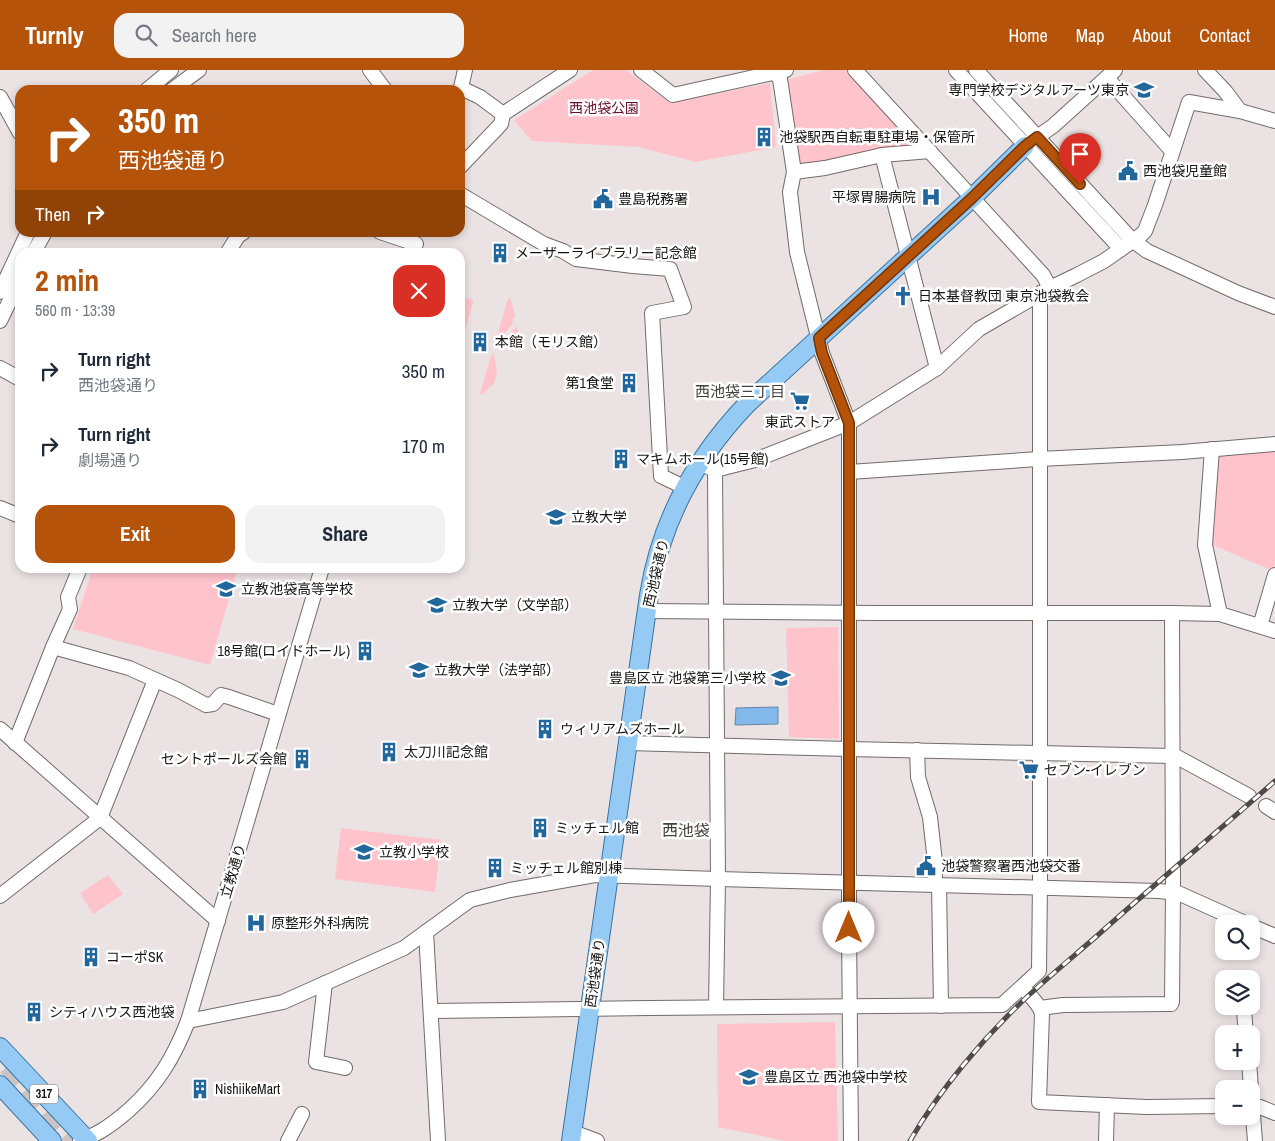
<!DOCTYPE html>
<meta charset="utf-8">
<style>
:root{--surface:#fff;--page:#f2f2f3;--text:#1f2937;--muted:#747a83;--accent:#b45309}
body{margin:0;font-family:"Archivo Narrow","Noto Sans JP",sans-serif;background:var(--page);color:var(--text);height:100vh;display:flex;flex-direction:column;font-size:19px;white-space:nowrap}
*{box-sizing:border-box;margin:0}
p{font-size:16px;color:var(--muted)}
.icon{flex:none;width:28px;height:28px;fill:none;stroke:currentColor;stroke-width:2;stroke-linecap:round;stroke-linejoin:round}
.map{position:relative;flex:1;overflow:hidden}
.sheet{position:absolute;left:15px;top:178px;width:450px;height:325px;display:flex;flex-direction:column;background:var(--surface);border-radius:15px;box-shadow:0 2px 8px #0003}
.sheet>*{flex:none}
.hud{position:absolute;left:15px;top:15px;width:450px;height:152px;border-radius:15px;box-shadow:0 2px 8px #0003;background:#b45309;color:#fff;overflow:hidden}
.tools{position:absolute;left:1215px;top:845px;display:grid;gap:10px}
.tools a{display:grid;place-items:center;width:45px;height:45px;border-radius:10px;background:var(--surface);box-shadow:0 2px 8px #0003;font-size:25px}
.pin{position:absolute;display:grid;place-items:center;width:42px;height:42px;color:#fff;margin:-51px -21px;border-radius:50% 50% 50% 0;rotate:-45deg;box-shadow:0 0 5px #0007}
.pin .icon{rotate:45deg}
.me{position:absolute;width:55px;margin:-28px;rotate:0deg;stroke-linejoin:round;filter:drop-shadow(0 0 4px #0008)}
.turn{display:flex;align-items:center;gap:18px;height:105px;padding:0 20px;font-size:22px}
.turn .icon{width:65px;height:65px;stroke-width:2.5}
.turn b{display:block;font-size:35px;line-height:42px}
.then{display:flex;align-items:center;height:48px;padding:0 20px;background:#0003;gap:10px;font-size:19px}
.round{display:grid;place-items:center;flex:none;width:52px;height:52px;border-radius:15px;background:var(--page)}
.head{display:flex;align-items:center;justify-content:space-between;height:85px;padding:0 20px}
h1{font-size:30px;font-weight:700;line-height:38px;color:var(--accent)}
.button{display:flex;gap:10px;margin-top:auto;padding:10px 20px}
.button a{flex:1;height:58px;border-radius:15px;background:var(--accent);color:#fff;font-size:20px;font-weight:700;line-height:58px;text-align:center}
.button a+a{background:var(--page);color:var(--text)}
ul{padding:0;list-style:none}
li{display:flex;align-items:center;gap:15px;height:75px;padding:0 20px}
li div{flex:1}
li b{display:block;font-size:19px}
li em{font-style:normal}
header{display:flex;align-items:center;gap:30px;box-sizing:border-box;height:70px;padding:0 25px;background:var(--accent);color:#fff}
header strong{font-size:24px}
nav{display:flex;gap:28px;margin-inline-start:auto;font-size:18px}
.search{width:350px;height:45px;background:var(--page);display:flex;align-items:center;gap:12px;box-sizing:border-box;padding:0 18px;border-radius:15px;color:var(--muted);font-size:19px}
.map>svg:first-child{display:block}
.green{fill:#ffc4cb}
.water{fill:#82b9ea;stroke:#6287aa}
.lines{fill:none;stroke-linecap:round;stroke-linejoin:round}
.highway-tunnel{stroke:#cbc4c4;stroke-width:20;stroke-dasharray:20 10;stroke-linecap:butt}
.minor-casing{stroke:#726b6b;stroke-width:16}
.major-casing{stroke:#3a73a1;stroke-width:20}
.minor{stroke:#fff;stroke-width:14}
.major{stroke:#95caf4;stroke-width:18}
.rail-casing{stroke:#4f4b4b;stroke-width:5}
.rail{stroke:#fff;stroke-width:3;stroke-dasharray:9;stroke-linecap:butt}
.route-casing{stroke:#753606;stroke-width:12}
.route{stroke:#b45309;stroke-width:9}
.labels{text-anchor:middle;dominant-baseline:central;stroke-width:5;stroke-linejoin:round;paint-order:stroke}
.shield{fill:#fff;stroke:#5c5a5a;stroke-width:1}
.shield-label{font-size:12px;font-weight:bold;fill:#161313}
.poi-label{font-size:14px;fill:#161313;stroke:#fff;text-anchor:start}
.park-label{font-size:14px;fill:#660e27;stroke:#fff}
.street-label{font-size:14px;fill:#161313;stroke:#fff}
.neighbourhood-label{font-size:15px;fill:#474040;stroke:#fff}
.quarter-label{font-size:16px;fill:#474040;stroke:#fff}
</style>
<header>
<strong>Turnly</strong>
<div class="search"><svg class="icon" aria-label="search" viewBox="0 0 24 24"><circle cx="10" cy="10" r="6"/><path d="M15 15l6 6"/></svg>Search here</div>
<nav><a>Home</a><a>Map</a><a>About</a><a>Contact</a></nav>
</header>
<div class="map">
<svg width="1275" height="1071" viewBox="0 0 1275 1071">
<rect width="100%" height="100%" fill="#ebe3e3"/>
<g class="green">
<polygon points="593,0 626,0 670,33 770,13 776,77 696,92 638,77 532,71 514,50"/>
<polygon points="823,0 846,0 914,75 908,79 800,98 785,10"/>
<polygon points="460,227 474,230 464,264 460,263"/>
<polygon points="508,228 511,229 515,246 513,249 512,255 498,270 497,267"/>
<polygon points="516,257 517,257 520,270 518,279 501,275 501,273"/>
<polygon points="494,283 497,303 494,314 482,325 480,323 491,286"/>
<polygon points="1275,378 1275,493 1273,501 1210,474 1216,382"/>
<polygon points="93,498 238,498 210,595 73,559"/>
<polygon points="838,557 839,669 789,667 786,558"/>
<polygon points="341,758 441,770 435,822 335,809"/>
<polygon points="108,805 123,824 93,844 80,823"/>
<polygon points="835,952 838,1071 785,1071 718,1057 717,954"/>
</g>
<polygon class="water" points="778,637 778,654 735,655 736,638"/>
<g class="lines">
<polyline class="highway-tunnel" points="8,996 48,1045 72,1071"/>
<defs>
<g id="minor">
<polyline points="370,0 385,20"/>
<polyline points="641,0 673,25 786,0"/>
<polyline points="773,0 780,9 794,102 790,122 797,182 822,283 849,353 849,858 851,1071"/>
<polyline points="855,0 1043,205 1050,218"/>
<polyline points="956,0 1121,179"/>
<polyline points="976,0 1132,170 1147,181 1238,223 1275,237"/>
<polyline points="1205,0 1225,21 1240,41"/>
<polyline points="1107,8 1172,81"/>
<polyline points="461,18 480,27 503,44"/>
<polyline points="147,20 171,0"/>
<polyline points="172,20 199,0"/>
<polyline points="460,22 465,0"/>
<polyline points="0,27 20,63"/>
<polyline points="1030,72 1053,56 1115,0"/>
<polyline points="882,85 937,298"/>
<polyline points="460,97 501,54 503,44 570,0"/>
<polyline points="794,102 825,98 882,85 930,81"/>
<polyline points="460,124 544,174 563,181 576,189 633,196 670,199 684,237 652,243 661,406 684,417"/>
<polyline points="380,162 416,174"/>
<polyline points="34,182 45,162"/>
<polyline points="228,182 238,166 244,162"/>
<polyline points="0,222 28,162"/>
<polyline points="0,251 20,209"/>
<polyline points="0,298 20,309"/>
<polyline points="1212,379 1205,475 1220,544"/>
<polyline points="699,393 715,400 755,390 849,353 937,298 979,259 1050,218 1077,205 1104,191 1141,165 1145,161 1155,135 1189,32 1240,41 1275,51"/>
<polyline points="715,400 718,809 716,937"/>
<polyline points="849,402 1039,389 1182,382 1275,374"/>
<polyline points="0,438 20,446"/>
<polyline points="646,541 876,543 1172,543 1220,544 1275,561"/>
<polyline points="1260,556 1275,505"/>
<polyline points="53,577 129,598 178,620 206,635 213,634 221,625 229,627 278,644"/>
<polyline points="0,659 218,851"/>
<polyline points="15,673 53,577 70,539 68,527 80,498"/>
<polyline points="628,673 849,679 1172,686 1177,687 1249,726"/>
<polyline points="917,680 918,707 930,747 935,792 935,814"/>
<polyline points="1266,736 1275,742"/>
<polyline points="939,815 941,936"/>
<polyline points="0,826 100,748 155,610"/>
<polyline points="1251,856 1275,866"/>
<polyline points="426,862 438,1071"/>
<polyline points="325,913 316,992 345,998"/>
<path d="M1022,917c7,8 16,15 20,26l-3,89 107,5 78,-1"/>
<polyline points="1040,938 1063,935 1167,934 1171,934 1172,932 1173,822 1172,543"/>
<polyline points="431,941 649,938 1002,935 1039,901 1040,811 1040,223"/>
<polyline points="1244,941 1246,964"/>
<polyline points="188,951 283,932 404,878 470,830 510,820 595,805 718,809 1159,821 1178,823 1247,854"/>
<polyline points="1249,991 1251,1019"/>
<polyline points="1251,1020 1255,1071"/>
<polyline points="1251,1036 1260,1037 1275,1043"/>
<polyline points="573,1062 597,1071"/>
<path d="M80,1071c7,-3 14,-6 21,-10 10,-6 20,-14 28,-21 29,-26 45,-53 59,-89 46,-151 90,-302 134,-453"/>
<polyline points="288,1071 302,1044"/>
<polyline points="1106,1071 1107,1035"/>
</g>
<g id="major">
<polyline points="0,977 88,1071"/>
<polyline points="0,1015 52,1071"/>
<path d="M571,1071l78,-546c12,-75 46,-137 99,-192l224,-205 53,-52"/>
</g>
</defs>
<use href="#minor" class="minor-casing"/>
<use href="#major" class="major-casing"/>
<use href="#minor" class="minor"/>
<use href="#major" class="major"/>
<defs>
<path id="rail" d="M910,1071c29,-51 76,-106 119,-146 23,-21 46,-40 69,-60 58,-52 118,-102 177,-154"/>
</defs>
<use href="#rail" class="rail-casing"/>
<use href="#rail" class="rail"/>
</g>
<g class="lines">
<defs>
<polyline id="route" points="849,858 849,353 822,283 819,268 972,128 1025,76 1037,67 1080,114"/>
</defs>
<use href="#route" class="route-casing"/>
<use href="#route" class="route"/>
</g>
<defs>
<symbol id="university-bare" viewBox="-9 -9 18 18"><path d="M0-5L7-2L0 1L-7-2ZM-4 1L0 2.5L4 1V4Q0 6-4 4Z" fill="#22679c" stroke="#fff" stroke-width="2.5" paint-order="stroke"/></symbol>
<symbol id="building-bare" viewBox="-9 -9 18 18"><path d="M-4-6H4V6H1V3H-1V6H-4ZM-2.5-4.3h1.7v1.8h-1.7ZM.8-4.3h1.7v1.8H.8ZM-2.5-1h1.7V.8h-1.7ZM.8-1h1.7V.8H.8Z" fill="#22679c" stroke="#fff" stroke-width="2.5" paint-order="stroke"/></symbol>
<symbol id="civic-bare" viewBox="-9 -9 18 18"><path d="M-.6-6.5H3V-4.5H.6V-3L4-1V1h2V6H-6V1h2V-1L-.6-3ZM-1.2 2.5V6h2.4V2.5Z" fill="#22679c" stroke="#fff" stroke-width="2.5" paint-order="stroke"/></symbol>
<symbol id="hospital-bare" viewBox="-9 -9 18 18"><path d="M-5-5h3v3.5h4V-5h3V5h-3V1.5h-4V5h-3Z" fill="#22679c" stroke="#fff" stroke-width="2.5" paint-order="stroke"/></symbol>
<symbol id="church-bare" viewBox="-9 -9 18 18"><path d="M-1.2-6h2.4v3.5h3.3v2.4h-3.3V6h-2.4V-.1h-3.3v-2.4h3.3Z" fill="#22679c" stroke="#fff" stroke-width="2.5" paint-order="stroke"/></symbol>
<symbol id="supermarket-bare" viewBox="-9 -9 18 18"><path d="M-6-5.5h2.5l.6 2H6L4.5 2H-2.5L-4.4-4H-6ZM-1.5 3.2a1.3 1.3 0 1 0 .1 0ZM3 3.2a1.3 1.3 0 1 0 .1 0Z" fill="#22679c" stroke="#fff" stroke-width="2.5" paint-order="stroke"/></symbol>
<symbol id="school-bare" viewBox="-9 -9 18 18"><path d="M0-5L7-2L0 1L-7-2ZM-4 1L0 2.5L4 1V4Q0 6-4 4Z" fill="#22679c" stroke="#fff" stroke-width="2.5" paint-order="stroke"/></symbol>
</defs>
<g fill-rule="evenodd">
<use href="#university-bare" x="1130" y="6" width="28" height="28"/>
<use href="#building-bare" x="750" y="53" width="28" height="28"/>
<use href="#civic-bare" x="1114" y="87" width="28" height="28"/>
<use href="#hospital-bare" x="917" y="113" width="28" height="28"/>
<use href="#civic-bare" x="589" y="115" width="28" height="28"/>
<use href="#building-bare" x="486" y="169" width="28" height="28"/>
<use href="#church-bare" x="889" y="212" width="28" height="28"/>
<use href="#building-bare" x="466" y="258" width="28" height="28"/>
<use href="#building-bare" x="615" y="299" width="28" height="28"/>
<use href="#supermarket-bare" x="786" y="317" width="28" height="28"/>
<use href="#building-bare" x="607" y="375" width="28" height="28"/>
<use href="#university-bare" x="542" y="433" width="28" height="28"/>
<use href="#school-bare" x="212" y="505" width="28" height="28"/>
<use href="#university-bare" x="423" y="521" width="28" height="28"/>
<use href="#building-bare" x="351" y="567" width="28" height="28"/>
<use href="#university-bare" x="405" y="586" width="28" height="28"/>
<use href="#school-bare" x="767" y="594" width="28" height="28"/>
<use href="#building-bare" x="531" y="645" width="28" height="28"/>
<use href="#building-bare" x="375" y="668" width="28" height="28"/>
<use href="#building-bare" x="288" y="675" width="28" height="28"/>
<use href="#supermarket-bare" x="1015" y="686" width="28" height="28"/>
<use href="#building-bare" x="526" y="744" width="28" height="28"/>
<use href="#school-bare" x="350" y="768" width="28" height="28"/>
<use href="#civic-bare" x="912" y="782" width="28" height="28"/>
<use href="#building-bare" x="481" y="784" width="28" height="28"/>
<use href="#hospital-bare" x="242" y="839" width="28" height="28"/>
<use href="#building-bare" x="77" y="873" width="28" height="28"/>
<use href="#building-bare" x="20" y="928" width="28" height="28"/>
<use href="#school-bare" x="735" y="993" width="28" height="28"/>
<use href="#building-bare" x="186" y="1005" width="28" height="28"/>
</g>
<g class="labels">
<rect class="shield" x="30" y="1014.5" width="28" height="19" rx="4"/>
<g class="shield-label">
<text x="44" y="1024">317</text>
</g>
<g class="poi-label">
<text x="1129" y="20" text-anchor="end">専門学校デジタルアーツ東京</text>
<text x="779" y="67">池袋駅西自転車駐車場・保管所</text>
<text x="1143" y="101">西池袋児童館</text>
<text x="916" y="127" text-anchor="end">平塚胃腸病院</text>
<text x="618" y="129">豊島税務署</text>
<text x="515" y="183">メーザーライブラリー記念館</text>
<text x="918" y="226">日本基督教団 東京池袋教会</text>
<text x="495" y="272">本館（モリス館）</text>
<text x="614" y="313" text-anchor="end">第1食堂</text>
<text x="800" y="352" text-anchor="middle">東武ストア</text>
<text x="636" y="389">マキムホール(15号館)</text>
<text x="571" y="447">立教大学</text>
<text x="241" y="519">立教池袋高等学校</text>
<text x="452" y="535">立教大学（文学部）</text>
<text x="350" y="581" text-anchor="end">18号館(ロイドホール)</text>
<text x="434" y="600">立教大学（法学部）</text>
<text x="766" y="608" text-anchor="end">豊島区立 池袋第三小学校</text>
<text x="560" y="659">ウィリアムズホール</text>
<text x="404" y="682">太刀川記念館</text>
<text x="287" y="689" text-anchor="end">セントポールズ会館</text>
<text x="1044" y="700">セブン-イレブン</text>
<text x="555" y="758">ミッチェル館</text>
<text x="379" y="782">立教小学校</text>
<text x="941" y="796">池袋警察署西池袋交番</text>
<text x="510" y="798">ミッチェル館別棟</text>
<text x="271" y="853">原整形外科病院</text>
<text x="106" y="887">コーポSK</text>
<text x="49" y="942">シティハウス西池袋</text>
<text x="764" y="1007">豊島区立 西池袋中学校</text>
<text x="215" y="1019">NishiikeMart</text>
</g>
<g class="park-label">
<text x="604" y="38">西池袋公園</text>
</g>
<g class="street-label">
<text transform="translate(656 503) rotate(-77)">西池袋通り</text>
<text transform="translate(233 801) rotate(-73)">立教通り</text>
<text transform="translate(595 903) rotate(-82)">西池袋通り</text>
</g>
<g class="neighbourhood-label">
<text x="740" y="321">西池袋三丁目</text>
</g>
<g class="quarter-label">
<text x="686" y="760">西池袋</text>
</g>
</g>
</svg>
<div class="tools">
<a><svg class="icon" aria-label="search" viewBox="0 0 24 24"><circle cx="10" cy="10" r="6"/><path d="M15 15l6 6"/></svg></a>
<a><svg class="icon" aria-label="layers" viewBox="0 0 24 24"><path d="M12 4l9 5-9 5-9-5zM3 14l9 5 9-5"/></svg></a>
<a>+</a>
<a>−</a>
</div>
<div class="pin" style="left:1080px;top:114px;background:#d93025"><svg class="icon" aria-label="arrive" viewBox="0 0 24 24"><path d="M6 21V4h12l-3 4 3 4H6"/></svg></div>
<svg class="me" style="left:849px;top:858px" viewBox="-20 -20 40 40"><circle r="19" fill="#fff"/><path d="M0-13L10 11 0 6-10 11z" fill="#b45309"/></svg>
<div class="hud">
<div class="turn"><svg class="icon" aria-label="right" viewBox="0 0 24 24"><path d="M7 20v-9h11M14 6l5 5-5 5"/></svg><div><b>350 m</b>西池袋通り</div></div>
<div class="then">Then<svg class="icon" aria-label="right" viewBox="0 0 24 24"><path d="M7 20v-9h11M14 6l5 5-5 5"/></svg></div>
</div>
<section class="sheet">
<div class="head"><div><h1>2 min</h1><p>560 m · 13:39</p></div><a class="round" style="background:#d93025;color:#fff"><svg class="icon" aria-label="close" viewBox="0 0 24 24"><path d="M6 6l12 12M18 6L6 18"/></svg></a></div>
<ul>
<li><svg class="icon" aria-label="right" viewBox="0 0 24 24"><path d="M7 20v-9h11M14 6l5 5-5 5"/></svg><div><b>Turn right</b><p>西池袋通り</p></div><em>350 m</em></li>
<li><svg class="icon" aria-label="right" viewBox="0 0 24 24"><path d="M7 20v-9h11M14 6l5 5-5 5"/></svg><div><b>Turn right</b><p>劇場通り</p></div><em>170 m</em></li>
</ul>
<div class="button"><a>Exit</a><a>Share</a></div>
</section>
</div>
